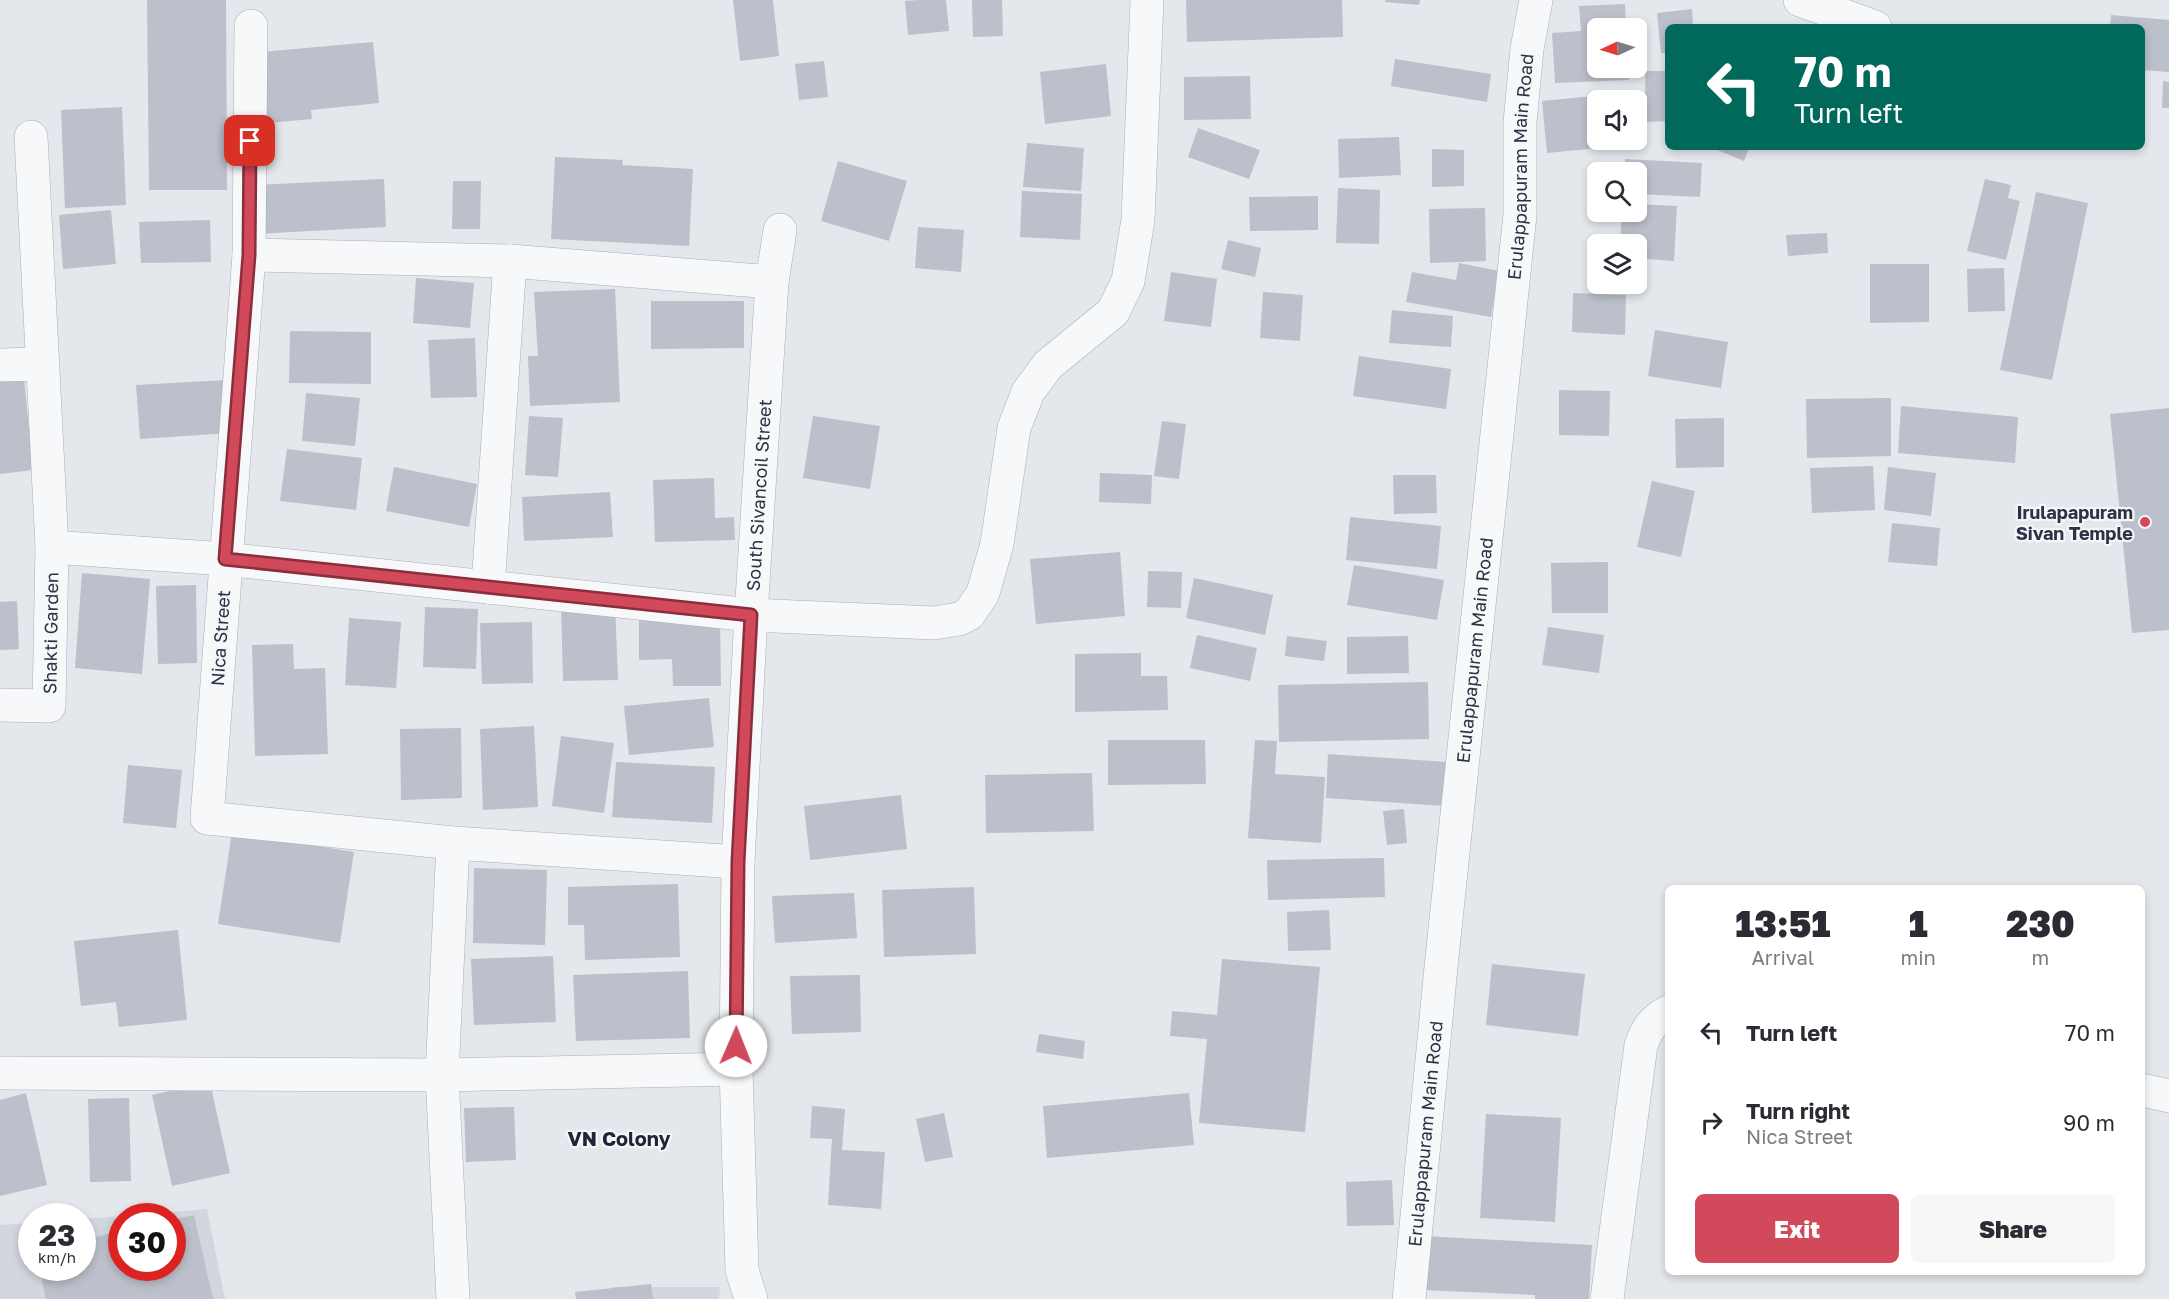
<!DOCTYPE html>
<style>
:root{--surface:#fff;--page:#f7f7f7;--text:#2b2b33;--muted:#7c7c81;--accent:#d1495b}
body{margin:0;font-family:"Golos Text",sans-serif;background:var(--page);color:var(--text);height:100vh;display:flex;flex-direction:column;font-size:22px;white-space:nowrap}
*{box-sizing:border-box;margin:0}
p{font-size:20px;color:var(--muted)}
.icon{flex:none;width:33px;height:33px;fill:none;stroke:currentColor;stroke-width:2;stroke-linecap:round;stroke-linejoin:round}
.map{position:relative;flex:1;overflow:hidden}
.sheet{position:absolute;left:1665px;top:885px;width:480px;height:390px;display:flex;flex-direction:column;background:var(--surface);border-radius:9px;box-shadow:0 3px 9px #0003}
.sheet>*{flex:none}
.top-card{position:absolute;left:1665px;top:24px;width:480px;height:126px;border-radius:9px;box-shadow:0 3px 9px #0003;background:#00695c;color:#fff;overflow:hidden}
.needle{width:39px;rotate:266deg}
.fabs{position:absolute;left:1587px;top:18px;display:grid;gap:12px}
.fabs a{display:grid;place-items:center;width:60px;height:60px;border-radius:9px;background:var(--surface);box-shadow:0 3px 9px #0003;font-size:30px}
.speed{position:absolute;left:18px;top:1203px;display:flex;gap:12px;font-size:30px;font-weight:700;text-align:center}
.speed>*{display:grid;place-content:center;width:78px;height:78px;border-radius:50%;background:var(--surface);box-shadow:0 3px 9px #0003;line-height:1}
.speed small{font-size:15px;font-weight:400}
.speed .limit{border:9px solid #d22;background:#fff;color:#111}
.pin{position:absolute;display:grid;place-items:center;width:51px;height:51px;color:#fff;margin:-26px;border-radius:12px;box-shadow:0 3px 9px #0006}
.me{position:absolute;width:66px;margin:-33px;rotate:1deg;stroke-linejoin:round;filter:drop-shadow(0 0 4px #0008)}
.turn{display:flex;align-items:center;gap:21px;height:126px;padding:0 30px;font-size:27px}
.turn .icon{width:78px;height:78px;stroke-width:2.5}
.turn b{display:block;font-size:42px;line-height:51px}
.eta{display:flex;justify-content:space-evenly;align-items:center;height:102px;text-align:center}
.eta b{font-size:36px;font-weight:800;line-height:42px}
.primary-button{display:flex;gap:12px;margin-top:auto;padding:12px 30px}
.primary-button a{flex:1;height:69px;border-radius:9px;background:var(--accent);color:#fff;font-size:24px;font-weight:800;line-height:69px;text-align:center}
.primary-button a+a{background:var(--page);color:var(--text)}
ul{padding:0;list-style:none}
li{display:flex;align-items:center;gap:18px;height:90px;padding:0 30px}
li div{flex:1}
li b{display:block;font-size:22px}
li em{font-style:normal}
.map>svg:first-child{display:block}
.built{fill:#d2d6de;fill-rule:evenodd}
.building{fill:#bbc0ca}
.lines{fill:none;stroke-linecap:round;stroke-linejoin:round}
.minor-casing{stroke:#a9aeb7;stroke-width:34}
.minor{stroke:#f7f8fa;stroke-width:33}
.route-casing{stroke:#882f3b;stroke-width:15}
.route{stroke:#d1495b;stroke-width:10}
.poi-dot{fill:#d1495b;stroke:#f4f6f9;stroke-width:2}
.labels{text-anchor:middle;dominant-baseline:central;stroke-width:4.5;stroke-linejoin:round;paint-order:stroke}
.street-label{font-size:18px;fill:#2b3445;stroke:#f4f6f9}
.poi-label{font-size:18px;font-weight:bold;fill:#2b3445;stroke:#f4f6f9;text-anchor:end}
.neighbourhood-label{font-size:20px;font-weight:bold;fill:#1d2536;stroke:#f4f6f9}
</style>
<div class="map">
<svg width="2169" height="1299" viewBox="0 0 2169 1299">
<rect width="100%" height="100%" fill="#e4e7ec"/>
<g class="built">
<path d="M207,1209l18,90h-225v-74l31,-2 1,45h50l1,-49zM122,1216h50v52h-50z"/>
<polygon points="612,1287 720,1287 719,1299 613,1299"/>
</g>
<g class="building">
<polygon points="147,0 226,0 227,190 149,190"/>
<polygon points="733,0 773,0 779,56 740,61"/>
<polygon points="918,0 946,0 949,31 908,35 905,1"/>
<polygon points="972,0 1002,0 1003,36 973,37"/>
<polygon points="1186,0 1342,0 1343,37 1187,42"/>
<polygon points="1385,0 1420,0 1419,5 1385,2"/>
<polygon points="1625,4 1626,28 1598,28 1598,68 1628,68 1629,80 1555,83 1552,33 1581,31 1579,6"/>
<polygon points="1692,9 1693,27 1668,27 1668,53 1661,53 1657,13"/>
<polygon points="2111,15 2169,20 2169,72 2142,70 2142,27 2110,27"/>
<polygon points="373,42 379,103 311,110 312,119 268,123 261,52"/>
<polygon points="1395,59 1491,74 1487,102 1391,86"/>
<polygon points="824,61 828,97 799,100 795,64"/>
<polygon points="1106,64 1111,116 1045,124 1040,72"/>
<polygon points="1645,71 1668,71 1668,121 1646,122"/>
<polygon points="1250,76 1251,119 1184,120 1184,77"/>
<polygon points="2163,81 2169,82 2169,108 2162,108"/>
<polygon points="1635,92 1636,100 1598,100 1598,140 1636,140 1636,121 1638,121 1640,144 1547,153 1542,101"/>
<polygon points="122,107 126,205 65,208 61,110"/>
<polygon points="1198,128 1260,150 1249,179 1188,157"/>
<polygon points="1399,137 1401,175 1339,178 1338,139"/>
<polygon points="1027,143 1084,148 1081,191 1023,187"/>
<polygon points="1716,147 1749,147 1744,161 1715,149"/>
<polygon points="1432,149 1464,150 1464,186 1432,187"/>
<polygon points="555,157 623,160 622,165 693,169 689,246 551,239"/>
<polygon points="1625,159 1702,163 1700,197 1636,194 1636,172 1625,172"/>
<polygon points="838,161 907,181 889,241 821,221"/>
<polygon points="384,179 386,227 254,234 252,185"/>
<polygon points="1985,179 2011,185 2008,198 2020,201 2006,260 1967,251"/>
<polygon points="453,181 481,181 480,229 452,229"/>
<polygon points="1338,188 1380,190 1379,244 1336,243"/>
<polygon points="1022,191 1082,194 1080,240 1020,237"/>
<polygon points="2036,192 2088,203 2052,380 2000,370"/>
<polygon points="1318,196 1318,230 1250,231 1249,197"/>
<polygon points="1636,204 1677,206 1674,261 1636,258 1636,244 1620,244 1622,212 1636,212"/>
<polygon points="1485,208 1486,261 1430,263 1429,209"/>
<polygon points="111,210 116,264 63,269 59,215"/>
<polygon points="210,220 211,262 141,263 139,222"/>
<polygon points="918,227 964,230 961,272 915,268"/>
<polygon points="1827,233 1828,253 1788,256 1786,235"/>
<polygon points="1228,240 1261,248 1255,277 1221,269"/>
<polygon points="1459,263 1499,271 1491,317 1406,302 1412,272 1456,280"/>
<polygon points="1870,264 1929,264 1929,322 1870,323"/>
<polygon points="2004,268 2005,311 1968,312 1967,269"/>
<polygon points="1171,272 1217,279 1211,327 1164,321"/>
<polygon points="416,278 474,283 470,328 413,323"/>
<polygon points="615,289 620,402 530,406 528,356 538,356 534,292"/>
<polygon points="1263,292 1303,295 1300,341 1260,338"/>
<polygon points="1573,293 1626,295 1625,335 1572,332"/>
<polygon points="651,301 744,301 744,348 651,349"/>
<polygon points="1392,310 1453,316 1451,347 1389,343"/>
<polygon points="1655,330 1728,342 1721,388 1648,376"/>
<polygon points="290,331 371,332 371,384 289,383"/>
<polygon points="475,338 477,397 431,398 428,340"/>
<polygon points="1359,356 1451,369 1446,409 1353,396"/>
<polygon points="24,378 33,470 0,474 0,381"/>
<polygon points="226,380 230,433 140,439 136,385"/>
<polygon points="1559,390 1610,391 1609,436 1559,435"/>
<polygon points="306,393 360,398 355,446 302,441"/>
<polygon points="1891,398 1891,456 1807,458 1806,399"/>
<polygon points="1901,406 2018,417 2015,463 1898,453"/>
<polygon points="2169,408 2169,630 2132,633 2110,414"/>
<polygon points="529,416 563,418 558,477 525,475"/>
<polygon points="813,416 880,426 870,489 803,478"/>
<polygon points="1724,418 1724,467 1676,468 1675,419"/>
<polygon points="1162,421 1186,424 1179,479 1154,476"/>
<polygon points="287,449 362,458 356,510 280,501"/>
<polygon points="1873,466 1875,510 1812,513 1810,468"/>
<polygon points="394,467 477,484 469,527 386,511"/>
<polygon points="1888,467 1936,473 1931,516 1884,510"/>
<polygon points="1100,473 1152,475 1151,504 1099,502"/>
<polygon points="1393,475 1436,475 1437,513 1394,514"/>
<polygon points="714,478 715,518 734,517 735,540 655,542 653,480"/>
<polygon points="1652,481 1695,491 1681,557 1637,547"/>
<polygon points="610,492 613,537 524,541 522,497"/>
<polygon points="1350,517 1441,526 1437,569 1346,560"/>
<polygon points="1892,523 1940,528 1937,566 1888,562"/>
<polygon points="1120,552 1125,616 1036,624 1030,559"/>
<polygon points="1608,562 1608,613 1552,613 1551,563"/>
<polygon points="1354,565 1444,580 1437,620 1347,605"/>
<polygon points="1148,571 1182,572 1181,608 1147,607"/>
<polygon points="82,573 150,579 142,674 75,668"/>
<polygon points="1194,578 1273,595 1265,635 1186,618"/>
<polygon points="196,585 197,663 158,664 156,586"/>
<polygon points="17,601 19,649 0,650 0,602"/>
<polygon points="615,605 618,680 563,681 561,606"/>
<polygon points="425,607 478,609 476,669 423,667"/>
<polygon points="720,617 721,686 673,686 672,659 639,660 639,618"/>
<polygon points="349,618 401,622 396,688 345,685"/>
<polygon points="532,622 533,683 482,684 480,623"/>
<polygon points="1548,627 1604,635 1599,673 1542,665"/>
<polygon points="1197,635 1257,648 1250,681 1190,668"/>
<polygon points="1287,636 1327,641 1324,661 1285,656"/>
<polygon points="1408,636 1409,673 1347,674 1347,637"/>
<polygon points="293,644 294,669 325,668 328,754 255,756 252,645"/>
<polygon points="1141,653 1141,676 1167,676 1168,710 1075,712 1075,654"/>
<polygon points="1428,682 1429,739 1279,742 1278,685"/>
<polygon points="709,698 714,747 629,755 624,706"/>
<polygon points="534,726 538,807 483,810 480,729"/>
<polygon points="461,728 462,798 401,800 400,729"/>
<polygon points="561,736 614,743 604,813 552,806"/>
<polygon points="1108,740 1205,740 1206,784 1108,785"/>
<polygon points="1255,740 1277,741 1275,774 1325,777 1321,843 1248,838"/>
<polygon points="1328,754 1447,762 1444,806 1326,798"/>
<polygon points="616,762 715,767 712,823 612,817"/>
<polygon points="128,765 182,770 176,828 123,823"/>
<polygon points="1092,773 1094,831 986,833 985,775"/>
<polygon points="901,795 907,849 810,860 804,806"/>
<polygon points="1404,809 1407,843 1387,845 1383,811"/>
<polygon points="232,832 354,852 340,943 218,924"/>
<polygon points="1384,858 1385,897 1268,900 1267,860"/>
<polygon points="474,868 547,870 545,945 473,943"/>
<polygon points="678,884 680,957 585,960 584,925 568,925 568,887"/>
<polygon points="974,887 976,954 884,957 882,890"/>
<polygon points="854,893 857,938 775,943 772,896"/>
<polygon points="1329,910 1331,950 1288,951 1287,912"/>
<polygon points="178,930 187,1020 119,1027 116,1002 81,1006 74,941"/>
<polygon points="553,956 556,1022 474,1025 471,959"/>
<polygon points="1222,959 1320,967 1305,1132 1199,1123 1207,1039 1170,1036 1172,1011 1217,1015"/>
<polygon points="1492,964 1585,974 1578,1036 1486,1025"/>
<polygon points="688,971 690,1038 576,1041 573,975"/>
<polygon points="860,975 861,1032 792,1034 790,976"/>
<polygon points="1039,1034 1085,1041 1083,1059 1036,1052"/>
<polygon points="210,1082 230,1173 172,1186 152,1095"/>
<polygon points="26,1093 47,1185 0,1196 0,1100"/>
<polygon points="1189,1093 1194,1145 1047,1158 1043,1106"/>
<polygon points="129,1098 131,1181 90,1182 88,1099"/>
<polygon points="812,1106 845,1109 842,1150 885,1152 881,1209 828,1205 832,1139 810,1138"/>
<polygon points="514,1107 516,1160 466,1162 464,1108"/>
<polygon points="944,1113 953,1157 925,1162 916,1119"/>
<polygon points="1486,1114 1561,1118 1555,1222 1480,1218"/>
<polygon points="1392,1180 1394,1225 1347,1226 1346,1182"/>
<polygon points="194,1215 213,1299 46,1299 39,1268 82,1268 82,1240 122,1231 122,1268 172,1268 172,1220"/>
<polygon points="1423,1236 1592,1245 1589,1299 1535,1299 1535,1295 1421,1290"/>
<polygon points="651,1284 653,1299 576,1299 575,1292"/>
</g>
<g class="lines">
<defs>
<g id="minor">
<polyline points="1800,0 1875,27"/>
<polyline points="251,26 249,255 207,818 453,843 738,862"/>
<polyline points="249,255 510,261 772,282"/>
<polyline points="0,365 43,364"/>
<polyline points="52,547 225,559 751,615 934,623 959,619 969,614 983,593 997,544 1014,428 1028,392 1048,365 1113,312 1128,281 1138,220 1147,0"/>
<polyline points="488,587 510,261"/>
<path id="s1" d="M0,705l49,1 3,-159 -21,-410"/>
<polyline points="0,1073 442,1075 736,1069"/>
<polyline points="2142,1090 2169,1096"/>
<polyline points="453,1299 442,1075 453,843"/>
<path id="s2" d="M751,1299l-9,-29 -6,-201 2,-207 13,-247 21,-333 8,-52"/>
<path id="s3" d="M1409,1299l32,-332 79,-752v-93l7,-73 9,-49"/>
<path d="M1607,1299l34,-254c6,-16 12,-25 27,-33"/>
</g>
</defs>
<use href="#minor" class="minor-casing"/>
<use href="#minor" class="minor"/>
</g>
<g class="lines">
<defs>
<polyline id="route" points="250,141 249,255 225,559 751,615 738,862 736,1046"/>
</defs>
<use href="#route" class="route-casing"/>
<use href="#route" class="route"/>
</g>
<circle class="poi-dot" cx="2145" cy="522" r="6"/>
<g class="labels">
<g class="street-label">
<text stroke="none"><textPath href="#s3" startOffset="1138">Erulappapuram Main Road</textPath></text>
<text stroke="none"><textPath href="#s2" startOffset="806">South Sivancoil Street</textPath></text>
<text stroke="none"><textPath href="#s1" startOffset="122">Shakti Garden</textPath></text>
<text transform="translate(220 638) rotate(-86)">Nica Street</text>
<text stroke="none"><textPath href="#s3" startOffset="652">Erulappapuram Main Road</textPath></text>
<text stroke="none"><textPath href="#s3" startOffset="166">Erulappapuram Main Road</textPath></text>
</g>
<g class="poi-label">
<text x="2133" y="512">Irulapapuram<tspan x="2133" dy="21">Sivan Temple</tspan></text>
</g>
<g class="neighbourhood-label">
<text x="619" y="1138">VN Colony</text>
</g>
</g>
</svg>
<div class="fabs">
<a><svg class="needle" viewBox="-14 -14 28 28"><path d="M0-13l5 13h-10z" fill="#e53935"/><path d="M0 13l5-13h-10z" fill="#7c7c81"/></svg></a>
<a><svg class="icon" aria-label="sound" viewBox="0 0 24 24"><path d="M4 9h4l5-4v14l-5-4H4zM17 9q2 3 0 6"/></svg></a>
<a><svg class="icon" aria-label="search" viewBox="0 0 24 24"><circle cx="10" cy="10" r="6"/><path d="M15 15l6 6"/></svg></a>
<a><svg class="icon" aria-label="layers" viewBox="0 0 24 24"><path d="M12 4l9 5-9 5-9-5zM3 14l9 5 9-5"/></svg></a>
</div>
<div class="speed"><div>23<small>km/h</small></div><div class="limit">30</div></div>
<div class="pin" style="left:250px;top:141px;background:#d93025"><svg class="icon" aria-label="arrive" viewBox="0 0 24 24"><path d="M6 21V4h12l-3 4 3 4H6"/></svg></div>
<svg class="me" style="left:736px;top:1046px" viewBox="-20 -20 40 40"><circle r="19" fill="#fff"/><path d="M0-13L10 11 0 6-10 11z" fill="#d1495b"/></svg>
<div class="top-card">
<div class="turn"><svg class="icon" aria-label="left" viewBox="0 0 24 24"><path d="M17 20v-9H6M10 6l-5 5 5 5"/></svg><div><b>70 m</b>Turn left</div></div>
</div>
<section class="sheet">
<div class="eta">
<div><b>13:51</b><p>Arrival</p></div>
<div><b>1</b><p>min</p></div>
<div><b>230</b><p>m</p></div>
</div>
<ul>
<li><svg class="icon" aria-label="left" viewBox="0 0 24 24"><path d="M17 20v-9H6M10 6l-5 5 5 5"/></svg><div><b>Turn left</b></div><em>70 m</em></li>
<li><svg class="icon" aria-label="right" viewBox="0 0 24 24"><path d="M7 20v-9h11M14 6l5 5-5 5"/></svg><div><b>Turn right</b><p>Nica Street</p></div><em>90 m</em></li>
</ul>
<div class="primary-button"><a>Exit</a><a>Share</a></div>
</section>
</div>
